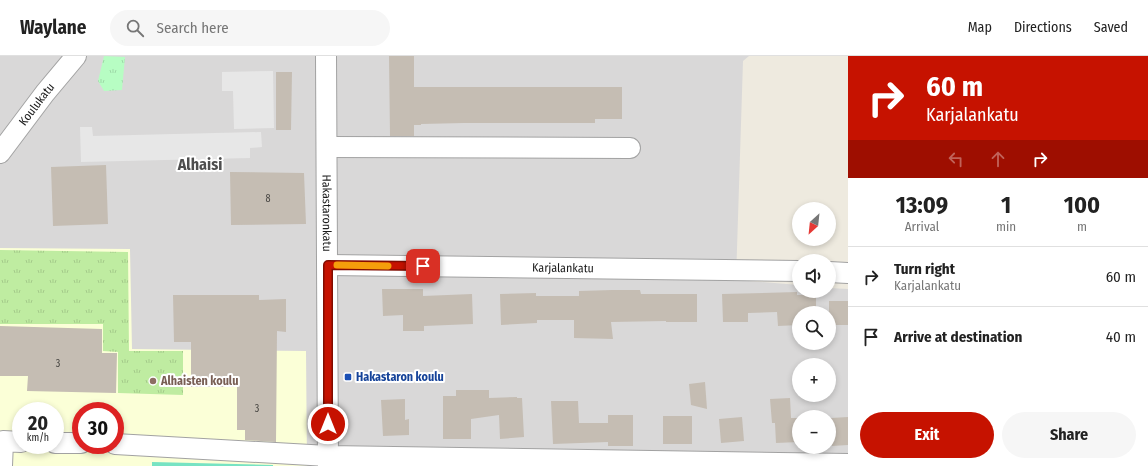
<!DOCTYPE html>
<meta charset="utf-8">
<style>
:root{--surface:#fff;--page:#f6f6f6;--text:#222;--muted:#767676;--line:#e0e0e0;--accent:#c61200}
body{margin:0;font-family:"Fira Sans Condensed",sans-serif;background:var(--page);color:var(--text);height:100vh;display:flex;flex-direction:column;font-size:15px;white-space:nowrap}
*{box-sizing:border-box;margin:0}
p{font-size:13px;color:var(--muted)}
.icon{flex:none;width:22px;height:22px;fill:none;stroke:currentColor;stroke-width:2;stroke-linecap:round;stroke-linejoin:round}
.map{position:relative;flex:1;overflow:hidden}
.side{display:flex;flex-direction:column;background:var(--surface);width:300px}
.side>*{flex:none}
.banner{background:#c61200;color:#fff;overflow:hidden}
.needle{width:26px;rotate:207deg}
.buttons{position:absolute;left:792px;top:146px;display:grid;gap:8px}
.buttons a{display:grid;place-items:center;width:44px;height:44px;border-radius:50%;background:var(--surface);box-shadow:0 2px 6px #0003;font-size:20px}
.speed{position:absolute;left:12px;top:346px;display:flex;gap:8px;font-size:20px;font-weight:700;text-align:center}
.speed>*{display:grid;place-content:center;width:52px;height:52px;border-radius:50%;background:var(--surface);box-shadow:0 2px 6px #0003;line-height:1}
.speed small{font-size:10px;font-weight:400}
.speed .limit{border:6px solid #d22;background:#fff;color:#111}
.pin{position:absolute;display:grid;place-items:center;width:34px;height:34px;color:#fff;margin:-17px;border-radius:8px;box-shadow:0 2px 6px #0006}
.me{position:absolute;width:44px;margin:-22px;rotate:0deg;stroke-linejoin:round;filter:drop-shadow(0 0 3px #0008)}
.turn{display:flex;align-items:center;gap:14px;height:84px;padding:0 12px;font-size:18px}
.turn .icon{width:52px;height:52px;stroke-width:2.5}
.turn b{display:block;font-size:28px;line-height:34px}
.lanes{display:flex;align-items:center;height:38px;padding:0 12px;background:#0003;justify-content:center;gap:20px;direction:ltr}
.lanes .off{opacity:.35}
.eta{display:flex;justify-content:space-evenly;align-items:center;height:68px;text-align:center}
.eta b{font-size:24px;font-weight:700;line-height:28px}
.cta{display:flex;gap:8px;margin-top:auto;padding:8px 12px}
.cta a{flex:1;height:46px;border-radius:24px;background:var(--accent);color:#fff;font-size:16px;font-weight:700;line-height:46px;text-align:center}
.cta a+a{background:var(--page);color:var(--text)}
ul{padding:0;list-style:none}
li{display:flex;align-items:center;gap:12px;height:60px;padding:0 12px;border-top:1px solid var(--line)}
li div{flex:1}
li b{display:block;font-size:15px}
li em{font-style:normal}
header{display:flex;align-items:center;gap:24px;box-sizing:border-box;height:56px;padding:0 20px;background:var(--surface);border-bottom:1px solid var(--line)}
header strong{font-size:19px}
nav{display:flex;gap:22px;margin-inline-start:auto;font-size:14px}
.search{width:280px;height:36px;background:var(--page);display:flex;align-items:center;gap:10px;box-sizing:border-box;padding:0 14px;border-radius:22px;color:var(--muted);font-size:15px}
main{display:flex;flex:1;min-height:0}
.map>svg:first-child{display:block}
.residential{fill:#d9d8d8;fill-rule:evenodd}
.education{fill:#fbffd7;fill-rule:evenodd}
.grass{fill:url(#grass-tufts)}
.park{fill:url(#park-tufts)}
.pitch{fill:#77e3c3}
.parking{fill:#e7e7e7}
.building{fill:#c5bdb3}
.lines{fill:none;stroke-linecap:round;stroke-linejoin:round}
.minor-casing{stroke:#a2a2a2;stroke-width:22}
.minor{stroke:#fff;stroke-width:20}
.route-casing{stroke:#810c00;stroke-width:10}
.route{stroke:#c61200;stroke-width:7}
.slow{stroke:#f59e0b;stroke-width:7}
.transit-dot{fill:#1a4fb4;stroke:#fff;stroke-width:1.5}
.education-dot{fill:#8d6e63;stroke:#fff;stroke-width:1.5}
.labels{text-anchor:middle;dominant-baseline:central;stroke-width:4;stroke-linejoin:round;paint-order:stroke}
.number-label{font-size:10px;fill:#464441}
.street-label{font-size:12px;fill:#1b1b1b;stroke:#fff}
.transit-label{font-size:12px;font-weight:bold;fill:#164399;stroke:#fff;text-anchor:start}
.education-label{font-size:12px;font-weight:bold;fill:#785e54;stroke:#fff;text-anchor:start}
.district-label{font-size:16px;font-weight:bold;fill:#4e4e4e;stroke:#fff}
</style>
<header>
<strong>Waylane</strong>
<div class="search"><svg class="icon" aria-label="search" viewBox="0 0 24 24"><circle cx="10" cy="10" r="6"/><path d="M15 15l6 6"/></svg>Search here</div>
<nav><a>Map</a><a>Directions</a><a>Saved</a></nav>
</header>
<main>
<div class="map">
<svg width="848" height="410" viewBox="0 0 848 410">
<defs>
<pattern id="grass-tufts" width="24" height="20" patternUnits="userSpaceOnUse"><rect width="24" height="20" fill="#bfeca1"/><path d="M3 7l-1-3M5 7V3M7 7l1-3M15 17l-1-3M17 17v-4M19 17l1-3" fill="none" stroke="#a4ca8a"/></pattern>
<pattern id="park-tufts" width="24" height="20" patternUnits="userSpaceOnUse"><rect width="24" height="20" fill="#b7fdc3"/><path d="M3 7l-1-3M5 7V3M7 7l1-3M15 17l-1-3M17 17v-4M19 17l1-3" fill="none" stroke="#9dd8a7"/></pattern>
</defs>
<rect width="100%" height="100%" fill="#eeeadf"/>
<path class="residential" d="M0,0h749l-6,5 -7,219 63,5v6h30v-3l19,1v177h-848zM799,257h30v30h-30zM799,309h30v30h-30zM21,355h34v34h-34zM81,355h34v34h-34zM799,361h30v30h-30z"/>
<path class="education" d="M0,192l130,1 2,100 174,2 1,115h-307zM21,355h34v34h-34zM81,355h34v34h-34z"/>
<polygon class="grass" points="0,194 128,196 129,295 183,295 183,339 118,337 118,296 103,295 103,268 0,268"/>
<polygon class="park" points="104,0 125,1 122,34 104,35 98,25"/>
<polygon class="pitch" points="152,406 273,409 273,410 152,410"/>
<g class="parking">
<polygon points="273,15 274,72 234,73 233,35 222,35 222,16"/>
<polygon points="80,71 92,71 93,80 261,76 262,91 250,92 250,102 81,106"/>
</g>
<g class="building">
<polygon points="389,0 414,0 414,31 622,31 622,63 595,63 595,67 464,67 421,68 421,69 414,69 414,80 390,80"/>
<polygon points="276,16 292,16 291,74 276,74"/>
<polygon points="106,109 108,168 53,170 51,111"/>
<polygon points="230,116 304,117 306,168 231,169"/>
<polygon points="382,233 423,233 423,240 472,238 473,268 424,270 424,275 403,275 403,259 383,260"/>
<polygon points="612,234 640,234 641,238 697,238 697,266 666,266 666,265 611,266 613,283 574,282 574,264 537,264 537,267 501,269 500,238 536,237 536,240 579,240 579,235"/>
<polygon points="797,236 797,239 816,239 816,257 799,257 799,269 778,270 777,256 748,257 748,266 723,266 722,238"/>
<polygon points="173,239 259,239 259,244 286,243 286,276 277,275 276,386 245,384 245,374 237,374 237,331 191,331 191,286 174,286"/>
<rect x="829" y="245" width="19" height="24"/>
<polygon points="0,270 102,273 102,297 117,297 116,337 27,335 28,320 0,320"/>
<polygon points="705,326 707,353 691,349 689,328"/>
<polygon points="456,334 489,334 489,342 517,341 517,342 522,342 524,381 500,383 499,359 471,363 471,383 443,383 443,340 456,340"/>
<polygon points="790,342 791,362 799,362 799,386 776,387 775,367 772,367 770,343"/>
<polygon points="405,343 405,364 409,363 409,379 383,380 381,344"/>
<polygon points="551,345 578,345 579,367 608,367 608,359 633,359 633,390 608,390 608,386 553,388"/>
<rect x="663" y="360" width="29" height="28"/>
<polygon points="742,361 744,385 721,387 719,363"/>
<polygon points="848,361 848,389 832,390 831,362"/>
</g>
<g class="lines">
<defs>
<g id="minor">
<path id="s1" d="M326,0l2,410"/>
<polyline points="327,91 630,92"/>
<path id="s2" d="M0,97l45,-60 31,-37"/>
<path id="s3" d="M328,209l471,6"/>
<polyline points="829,216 848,217"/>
<polyline points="55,387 81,387"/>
<polyline points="115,388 328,400 848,408"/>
<polyline points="2,410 3,385 21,386"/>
</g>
</defs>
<use href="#minor" class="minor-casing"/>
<use href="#minor" class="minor"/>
</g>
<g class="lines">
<defs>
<polyline id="route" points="328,368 328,209 423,210"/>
</defs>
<use href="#route" class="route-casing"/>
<use href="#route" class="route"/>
<polyline class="slow" points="337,209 388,210"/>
</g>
<rect class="transit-dot" x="344" y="317" width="8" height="8" rx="2"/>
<circle class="education-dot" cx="153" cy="325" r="4"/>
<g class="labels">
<g class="number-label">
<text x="268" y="143">8</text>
<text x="58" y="308">3</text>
<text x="257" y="353">3</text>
</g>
<g class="street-label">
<text stroke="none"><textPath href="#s2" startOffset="61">Koulukatu</textPath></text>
<text stroke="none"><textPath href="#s1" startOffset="157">Hakastaronkatu</textPath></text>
<text stroke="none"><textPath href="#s3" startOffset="235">Karjalankatu</textPath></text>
</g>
<g class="transit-label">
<text x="356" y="321">Hakastaron koulu</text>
</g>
<g class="education-label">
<text x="161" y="325">Alhaisten koulu</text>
</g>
<g class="district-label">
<text x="200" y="108">Alhaisi</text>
</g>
</g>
</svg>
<div class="buttons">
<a><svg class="needle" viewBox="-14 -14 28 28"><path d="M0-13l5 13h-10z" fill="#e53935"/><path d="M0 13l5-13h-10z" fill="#767676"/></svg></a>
<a><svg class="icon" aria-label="sound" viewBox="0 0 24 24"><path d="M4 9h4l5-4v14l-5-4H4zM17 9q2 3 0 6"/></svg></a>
<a><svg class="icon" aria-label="search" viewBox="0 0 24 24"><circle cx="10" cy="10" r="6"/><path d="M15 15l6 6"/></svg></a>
<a>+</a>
<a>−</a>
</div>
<div class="speed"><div>20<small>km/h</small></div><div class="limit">30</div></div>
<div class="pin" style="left:423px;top:210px;background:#d93025"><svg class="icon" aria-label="arrive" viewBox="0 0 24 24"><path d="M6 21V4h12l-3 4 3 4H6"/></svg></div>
<svg class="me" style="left:328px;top:368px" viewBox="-20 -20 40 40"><circle r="17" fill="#c61200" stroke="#fff" stroke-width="3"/><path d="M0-11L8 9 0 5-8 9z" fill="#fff"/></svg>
</div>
<section class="side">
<div class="banner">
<div class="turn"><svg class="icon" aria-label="right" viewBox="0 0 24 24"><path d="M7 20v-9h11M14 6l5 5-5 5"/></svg><div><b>60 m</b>Karjalankatu</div></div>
<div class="lanes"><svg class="icon off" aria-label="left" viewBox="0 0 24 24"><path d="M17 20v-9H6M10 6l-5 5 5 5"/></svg><svg class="icon off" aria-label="ahead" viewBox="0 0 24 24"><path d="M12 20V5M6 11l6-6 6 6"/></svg><svg class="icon" aria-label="right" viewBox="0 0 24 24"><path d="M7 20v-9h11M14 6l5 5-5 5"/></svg></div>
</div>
<div class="eta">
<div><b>13:09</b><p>Arrival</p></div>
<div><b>1</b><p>min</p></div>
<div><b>100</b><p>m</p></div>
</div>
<ul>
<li><svg class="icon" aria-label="right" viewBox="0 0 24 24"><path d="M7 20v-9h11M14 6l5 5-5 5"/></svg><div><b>Turn right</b><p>Karjalankatu</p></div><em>60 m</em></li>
<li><svg class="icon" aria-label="arrive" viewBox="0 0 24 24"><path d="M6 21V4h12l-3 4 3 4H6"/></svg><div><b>Arrive at destination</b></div><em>40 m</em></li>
</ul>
<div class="cta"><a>Exit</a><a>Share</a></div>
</section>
</main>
